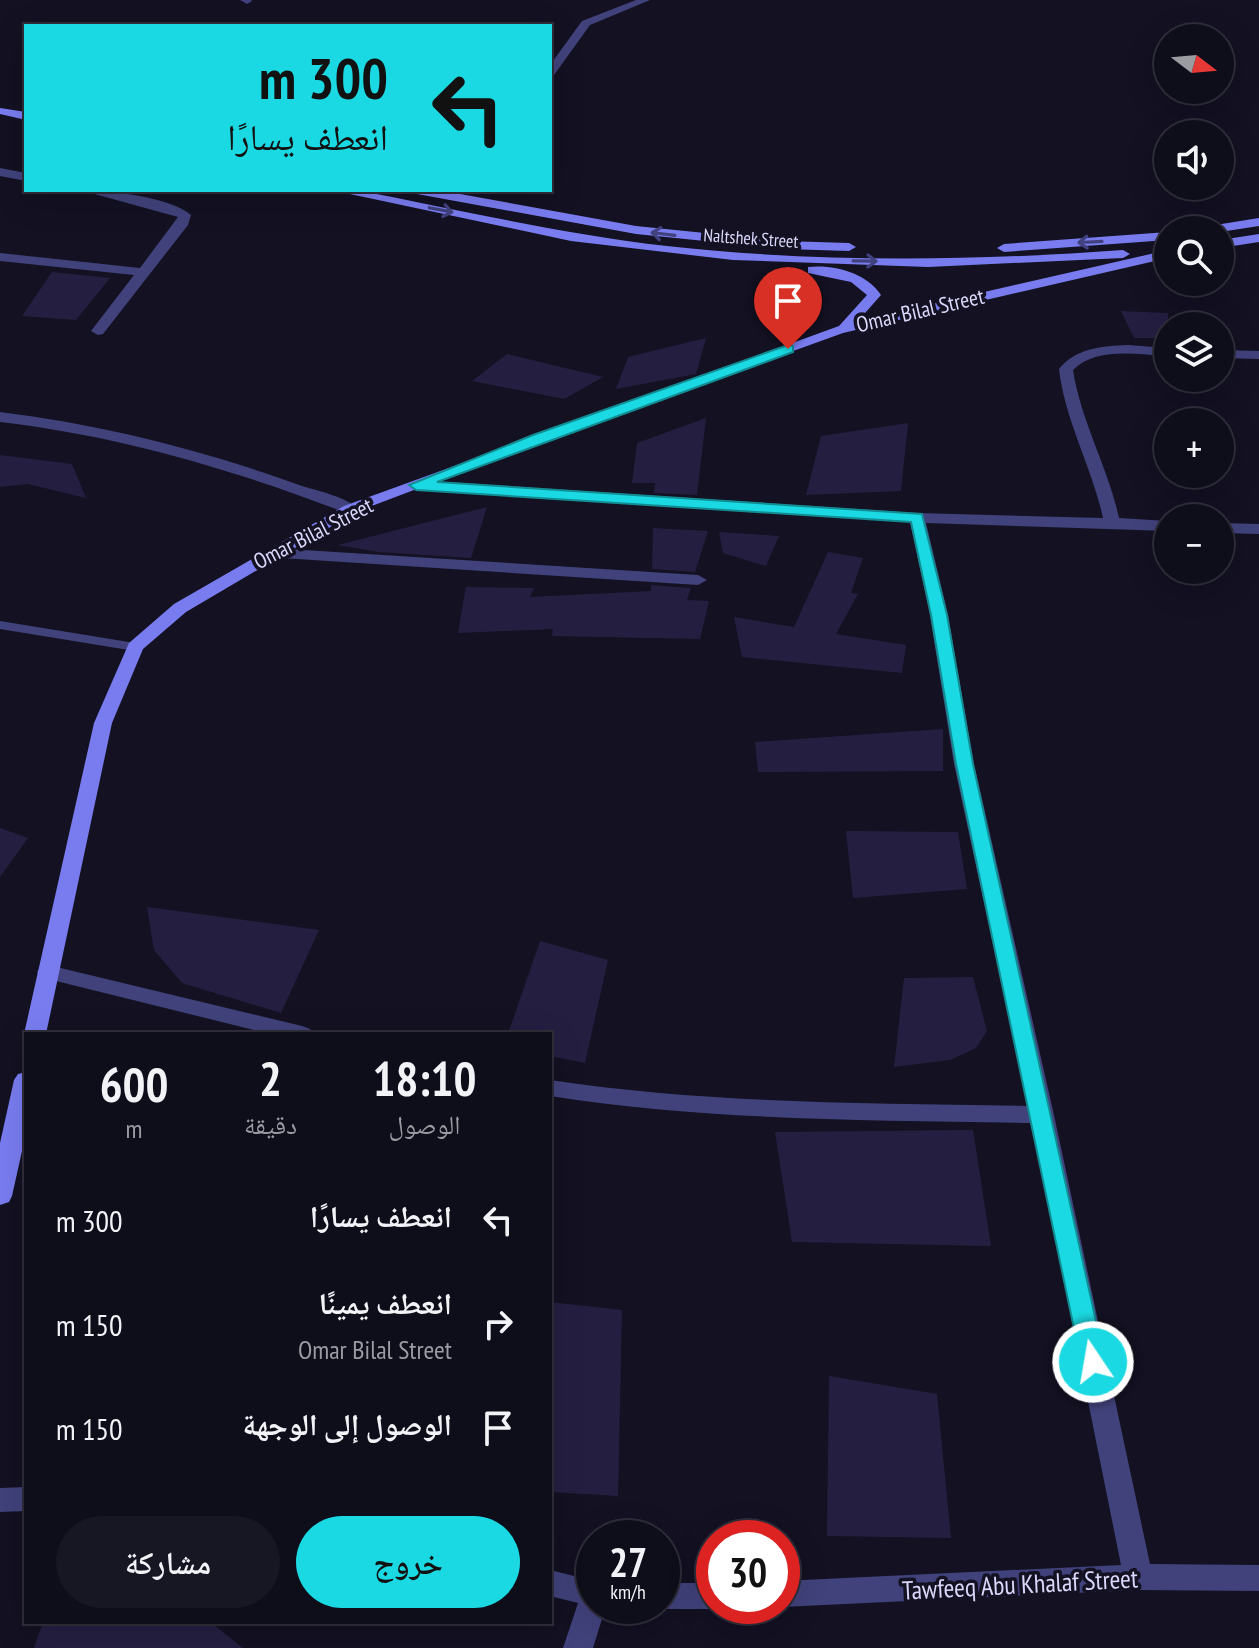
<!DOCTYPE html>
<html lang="ar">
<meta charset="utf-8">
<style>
:root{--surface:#0e0d1a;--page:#171623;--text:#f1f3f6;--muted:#9b9ca2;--line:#2e2d39;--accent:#1bd9e2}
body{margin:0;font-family:"PT Sans Narrow","Noto Naskh Arabic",sans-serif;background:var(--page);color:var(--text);direction:rtl;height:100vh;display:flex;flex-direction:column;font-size:30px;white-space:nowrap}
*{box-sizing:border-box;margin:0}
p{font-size:26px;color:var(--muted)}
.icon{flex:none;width:44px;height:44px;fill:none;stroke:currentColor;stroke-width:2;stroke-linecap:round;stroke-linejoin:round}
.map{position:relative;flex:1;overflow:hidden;direction:ltr}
.sheet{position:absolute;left:24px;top:1032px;width:528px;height:592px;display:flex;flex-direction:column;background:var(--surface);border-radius:0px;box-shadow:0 8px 32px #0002,0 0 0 2px var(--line);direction:rtl}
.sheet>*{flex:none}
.guide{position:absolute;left:24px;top:24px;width:528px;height:168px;border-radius:0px;box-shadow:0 8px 32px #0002,0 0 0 2px var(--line);direction:rtl;background:#1bd9e2;color:#111;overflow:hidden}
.needle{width:52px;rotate:106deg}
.buttons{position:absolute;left:1154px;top:24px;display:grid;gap:16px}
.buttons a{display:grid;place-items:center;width:80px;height:80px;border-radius:50%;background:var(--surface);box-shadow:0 8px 32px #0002,0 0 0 2px var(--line);font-size:40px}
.speed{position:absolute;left:576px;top:1520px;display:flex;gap:16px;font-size:40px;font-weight:700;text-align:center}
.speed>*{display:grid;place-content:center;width:104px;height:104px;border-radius:50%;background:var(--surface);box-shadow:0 8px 32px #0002,0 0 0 2px var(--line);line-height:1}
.speed small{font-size:20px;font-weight:400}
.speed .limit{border:12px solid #d22;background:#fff;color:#111}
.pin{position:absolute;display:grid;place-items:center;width:68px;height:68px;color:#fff;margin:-82px -34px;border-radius:50% 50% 50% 0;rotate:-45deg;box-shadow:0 0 8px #0007}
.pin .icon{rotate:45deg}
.me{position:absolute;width:88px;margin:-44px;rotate:348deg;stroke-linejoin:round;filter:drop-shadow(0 0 6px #0008)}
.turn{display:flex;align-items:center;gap:28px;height:168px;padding:0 32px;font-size:36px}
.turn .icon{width:104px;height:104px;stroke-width:2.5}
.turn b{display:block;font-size:56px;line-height:68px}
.eta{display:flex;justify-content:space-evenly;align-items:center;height:136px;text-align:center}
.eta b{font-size:48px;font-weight:600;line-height:56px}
.action{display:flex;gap:16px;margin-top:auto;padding:16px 32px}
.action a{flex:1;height:92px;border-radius:48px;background:var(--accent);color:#111;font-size:32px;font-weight:600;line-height:92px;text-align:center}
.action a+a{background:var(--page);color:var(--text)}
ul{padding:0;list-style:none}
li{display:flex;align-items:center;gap:24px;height:104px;padding:0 32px}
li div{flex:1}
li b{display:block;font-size:30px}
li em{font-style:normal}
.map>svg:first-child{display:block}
.building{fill:#241f41}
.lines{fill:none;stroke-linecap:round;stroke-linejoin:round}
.lane{fill:#41427b;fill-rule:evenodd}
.street{fill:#41427b;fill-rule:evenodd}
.secondary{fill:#797cef;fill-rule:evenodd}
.oneway{stroke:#41417e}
.route{fill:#1bd9e2;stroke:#128d93;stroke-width:2}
.labels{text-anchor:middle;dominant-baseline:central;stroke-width:7;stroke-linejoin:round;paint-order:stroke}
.far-street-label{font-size:18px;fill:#d9d7fa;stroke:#131122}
.street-label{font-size:22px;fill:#d9d7fa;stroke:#131122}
.near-street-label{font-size:26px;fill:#d9d7fa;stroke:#131122}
</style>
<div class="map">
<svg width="1259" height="1648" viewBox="0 0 1259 1648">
<rect width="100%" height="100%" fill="#131122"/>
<g class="building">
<polygon points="52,272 110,278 76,320 22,316"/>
<polygon points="1121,311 1168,313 1168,338 1134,338"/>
<polygon points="706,338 696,374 616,389 628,357"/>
<polygon points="507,354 603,377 564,399 472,381"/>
<polygon points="706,418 697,495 654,493 655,483 632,483 637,443"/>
<polygon points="908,423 901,491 806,495 821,436"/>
<polygon points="0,455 72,464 86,498 28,484 0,487"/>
<polygon points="487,507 471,558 378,552 338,545"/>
<polygon points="653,528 708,531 695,572 652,569"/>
<polygon points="719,532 779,536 766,566 723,553"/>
<polygon points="828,552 863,558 851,593 858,594 836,634 906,645 902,673 742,657 734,617 794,627"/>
<polygon points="651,585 691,588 687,600 709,601 700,639 552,636 553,629 458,633 466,587 534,588 530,597 651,591"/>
<polygon points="943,729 943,771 758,772 755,742"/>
<polygon points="0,828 28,838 0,877"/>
<polygon points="846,831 958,832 967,889 853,898"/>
<polygon points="147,907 319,930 281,1013 182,983 154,950"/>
<polygon points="540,941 608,960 585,1063 550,1056 550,1034 508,1034"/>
<polygon points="973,977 987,1031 976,1048 950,1060 894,1067 904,978"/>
<polygon points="973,1130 991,1246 792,1242 775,1132"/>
<polygon points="550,1302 622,1310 618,1496 550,1492"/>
<polygon points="829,1376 937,1394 951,1538 827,1536"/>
<polygon points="43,1622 210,1622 243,1648 34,1648"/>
</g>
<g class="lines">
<polygon class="lane" points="0,621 135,643 142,647 135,651 0,629"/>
<g class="street">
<polygon points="240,0 251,0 252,1 247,4"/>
<polygon points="636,0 650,0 590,25 554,75 550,76 550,65 582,21"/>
<polygon points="0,168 26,173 26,181 0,176"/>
<path d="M80,190c27,0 91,7 111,25l-3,10 -85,109 -5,1 -7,-4 43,-56 -134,-14v-8l140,15 38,-51z"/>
<path d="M1128,345l40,3v8c-30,-1 -71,-10 -95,14 8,52 35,97 46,148l49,3v10l-242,-8 22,92 26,149 80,351 96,449 109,1v26l-121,-1 -356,17 -3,-1h3v-25l339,-16 -89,-442c-162,-3 -322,-2 -482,-27v-16c159,24 318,23 478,26l-74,-342 -24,-149 -20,-93 -494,-32 -8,-5 8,-5 501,33 186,5c-11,-51 -38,-97 -44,-149 17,-21 43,-23 69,-24z"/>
<polygon points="1220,350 1259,351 1259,359 1220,358"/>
<path d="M0,412c104,13 203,38 302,74 17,5 44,11 56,23l-2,3h-12c-113,-43 -224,-76 -344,-90z"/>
<polygon points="1220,523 1259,524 1259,534 1220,533"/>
<polygon points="272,548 698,575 707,580 698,585 266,557 264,553"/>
<polygon points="48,965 302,1026 310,1029 313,1034 270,1034 40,977 37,972 40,967"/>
<polygon points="26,1487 26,1511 0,1512 0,1488"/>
<polygon points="550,1570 594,1581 594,1606 606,1606 593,1648 563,1648 578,1603 550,1596"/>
<polygon points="662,1583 714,1583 714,1606 722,1606 714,1609 662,1609 654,1606 662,1606"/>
</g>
<g class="secondary">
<polygon points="0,108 26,112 26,120 0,114"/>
<path d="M331,190h25c104,20 206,44 311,56 152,17 304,15 456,4l7,4 -7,4 -195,9 -195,-7 -162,-19z"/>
<polygon points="411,190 438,190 636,226 784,241 849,243 856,247 849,251 784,249 636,234 417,194"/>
<polygon points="1259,218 1259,226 1220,232 1202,230 1209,226"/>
<polygon points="1168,232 1168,240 1004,252 997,248 1004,244"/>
<polygon points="1259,234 1259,242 1220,248 1220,240"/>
<path d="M1168,250v8l-325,75 -300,108 -187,71 -170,100 -43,37 -31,74 -66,311h-20v4l-2,-4 70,-311 35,-80 45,-39 170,-98 495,-180 28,-31 -16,-13 -43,-9v-6c26,-3 59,6 73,28l-23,26z"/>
<polygon points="26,1072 26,1133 12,1196 9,1202 0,1205 0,1143 14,1080 18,1074"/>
</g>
</g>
<defs><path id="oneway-shaft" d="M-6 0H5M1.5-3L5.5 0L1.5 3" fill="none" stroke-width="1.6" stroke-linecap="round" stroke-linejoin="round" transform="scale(2)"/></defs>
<g class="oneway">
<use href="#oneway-shaft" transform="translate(441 210) rotate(11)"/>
<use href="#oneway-shaft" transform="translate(663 234) rotate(-173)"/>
<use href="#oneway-shaft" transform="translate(1090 242) rotate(177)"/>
<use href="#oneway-shaft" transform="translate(865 261) rotate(1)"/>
</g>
<polygon class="route" points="788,345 793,346 793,352 437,482 922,514 947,615 973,764 1105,1362 1102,1368 1093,1371 1085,1368 1081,1362 956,764 931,615 911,522 416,490 409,485 533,435"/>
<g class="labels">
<g class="far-street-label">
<text transform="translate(751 238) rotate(4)">Naltshek Street</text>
</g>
<g class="street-label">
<text transform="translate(920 310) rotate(-13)">Omar Bilal Street</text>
<text transform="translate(313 533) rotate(-27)">Omar Bilal Street</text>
</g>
<g class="near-street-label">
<text transform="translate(1020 1584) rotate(-3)">Tawfeeq Abu Khalaf Street</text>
</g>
</g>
</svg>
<div class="buttons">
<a><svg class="needle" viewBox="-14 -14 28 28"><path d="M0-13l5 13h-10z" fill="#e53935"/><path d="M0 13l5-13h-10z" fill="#9b9ca2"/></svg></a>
<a><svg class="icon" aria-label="sound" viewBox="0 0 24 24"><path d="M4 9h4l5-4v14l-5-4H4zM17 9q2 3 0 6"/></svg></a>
<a><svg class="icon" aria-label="search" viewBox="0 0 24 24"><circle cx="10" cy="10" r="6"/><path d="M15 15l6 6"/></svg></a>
<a><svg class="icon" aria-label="layers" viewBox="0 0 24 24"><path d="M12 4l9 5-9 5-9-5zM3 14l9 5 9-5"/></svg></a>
<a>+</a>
<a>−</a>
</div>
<div class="speed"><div>27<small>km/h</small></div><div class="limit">30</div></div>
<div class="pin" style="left:788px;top:349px;background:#d93025"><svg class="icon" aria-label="arrive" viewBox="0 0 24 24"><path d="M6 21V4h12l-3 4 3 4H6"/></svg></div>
<svg class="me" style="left:1093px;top:1362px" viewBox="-20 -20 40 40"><circle r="17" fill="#1bd9e2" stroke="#fff" stroke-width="3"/><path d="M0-11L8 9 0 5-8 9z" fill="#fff"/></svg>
<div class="guide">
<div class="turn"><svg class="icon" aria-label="left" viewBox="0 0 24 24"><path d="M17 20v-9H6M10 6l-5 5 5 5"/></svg><div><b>300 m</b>انعطف يسارًا</div></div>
</div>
<section class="sheet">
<div class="eta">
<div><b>18:10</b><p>الوصول</p></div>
<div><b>2</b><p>دقيقة</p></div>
<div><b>600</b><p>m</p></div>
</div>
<ul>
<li><svg class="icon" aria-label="left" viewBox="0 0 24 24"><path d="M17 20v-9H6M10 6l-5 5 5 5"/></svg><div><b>انعطف يسارًا</b></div><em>300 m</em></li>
<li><svg class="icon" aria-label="right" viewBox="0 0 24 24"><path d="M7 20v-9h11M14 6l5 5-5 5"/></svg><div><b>انعطف يمينًا</b><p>Omar Bilal Street</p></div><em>150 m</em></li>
<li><svg class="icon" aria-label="arrive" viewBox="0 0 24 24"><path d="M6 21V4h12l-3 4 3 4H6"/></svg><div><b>الوصول إلى الوجهة</b></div><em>150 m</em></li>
</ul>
<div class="action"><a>خروج</a><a>مشاركة</a></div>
</section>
</div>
